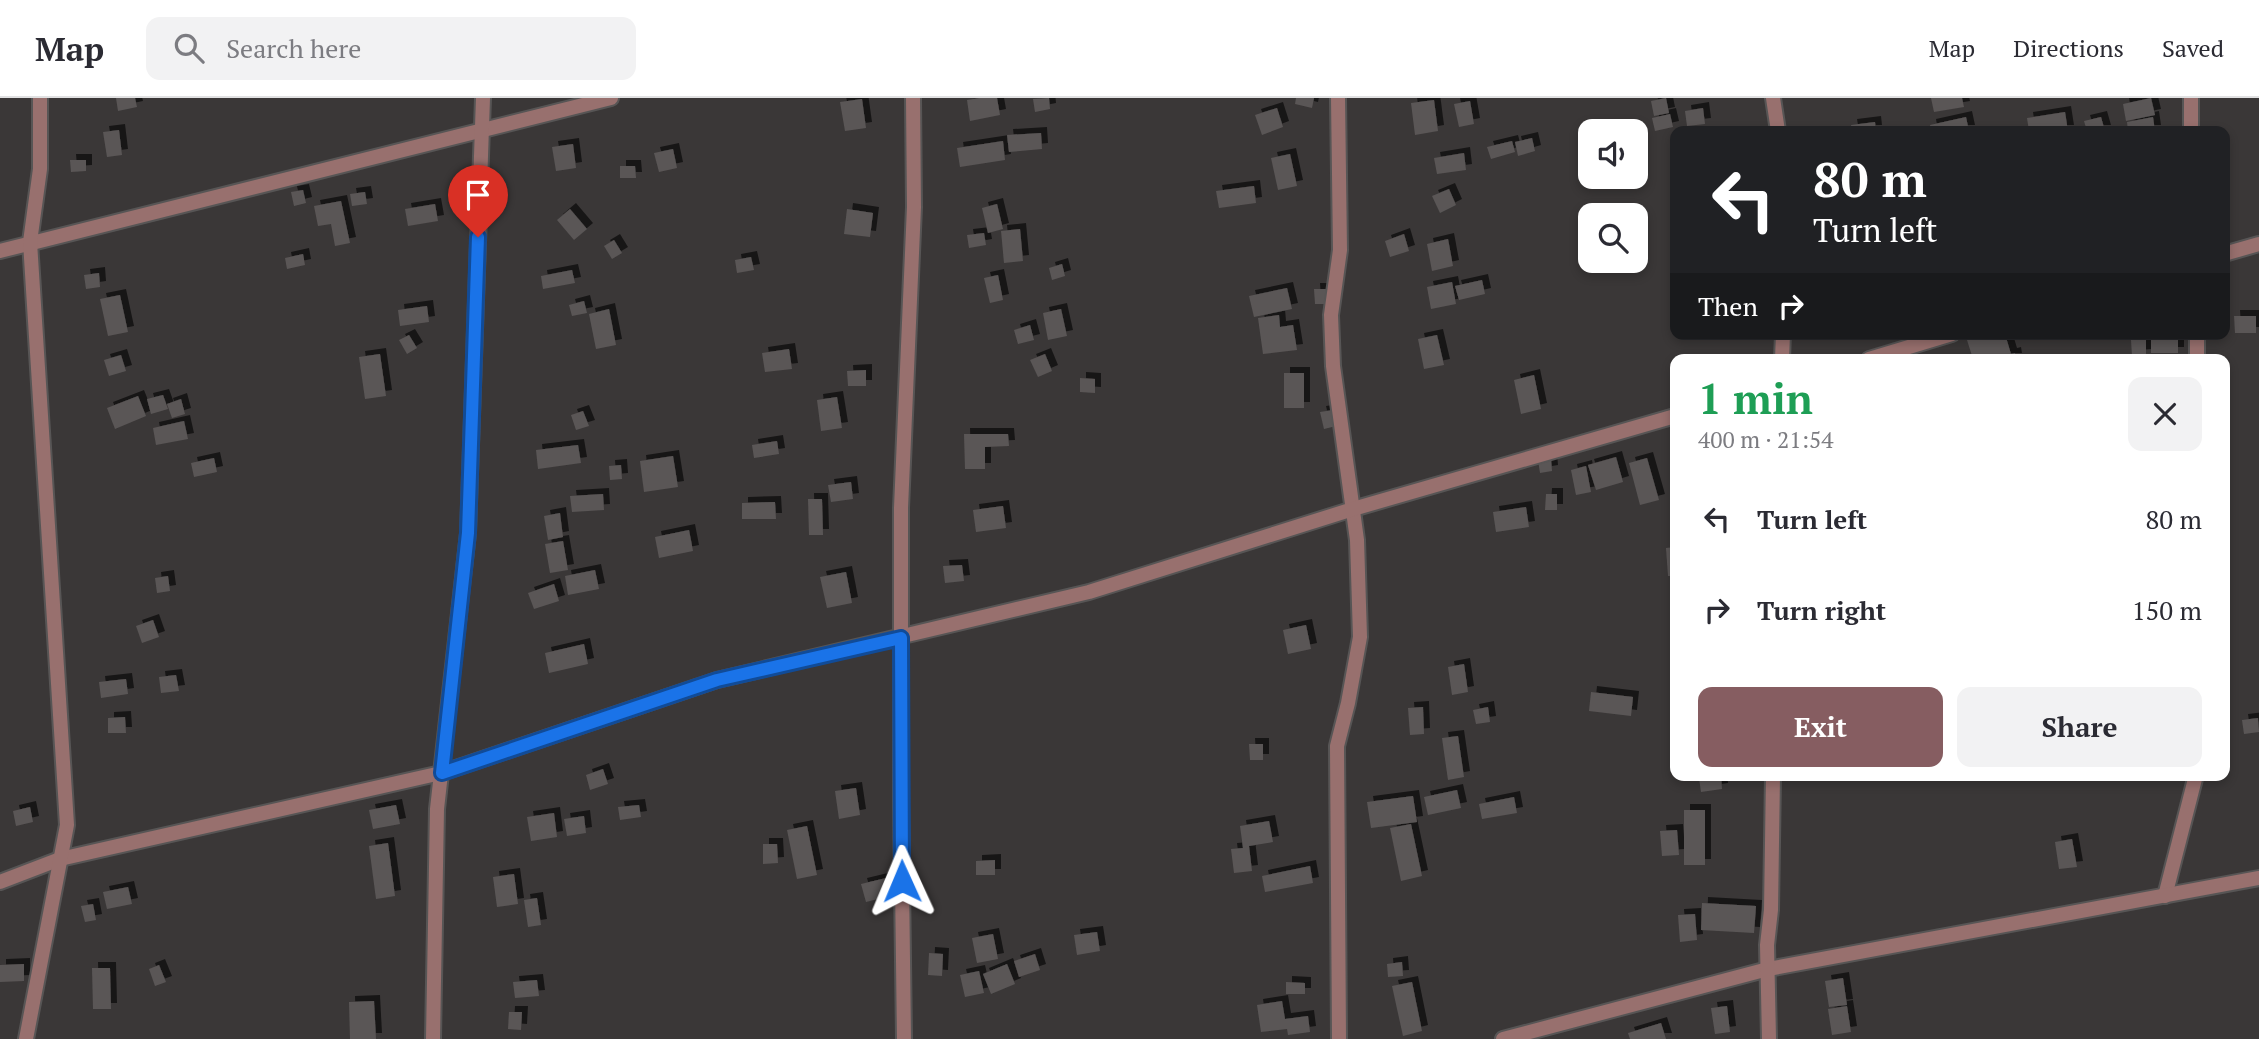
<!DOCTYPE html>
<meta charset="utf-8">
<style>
:root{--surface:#fff;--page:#f2f2f3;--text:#2b2b33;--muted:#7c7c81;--line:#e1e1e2;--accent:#865d61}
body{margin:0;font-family:"PT Serif",serif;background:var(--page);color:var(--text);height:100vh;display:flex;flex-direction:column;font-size:26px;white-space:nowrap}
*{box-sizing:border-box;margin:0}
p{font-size:23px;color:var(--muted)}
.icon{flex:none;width:38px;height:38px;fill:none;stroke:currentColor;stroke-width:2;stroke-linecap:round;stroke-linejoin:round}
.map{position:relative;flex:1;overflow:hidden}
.sheet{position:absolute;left:1670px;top:256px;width:560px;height:427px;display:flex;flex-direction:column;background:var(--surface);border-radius:14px;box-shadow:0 4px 10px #0003}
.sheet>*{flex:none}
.top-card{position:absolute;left:1670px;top:28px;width:560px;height:214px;border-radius:14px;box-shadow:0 4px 10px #0003;background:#202124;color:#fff;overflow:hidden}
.fabs{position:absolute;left:1578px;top:21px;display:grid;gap:14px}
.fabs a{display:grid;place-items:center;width:70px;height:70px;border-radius:14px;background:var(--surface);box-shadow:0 4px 10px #0003;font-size:35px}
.pin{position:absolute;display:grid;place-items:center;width:60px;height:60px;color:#fff;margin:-72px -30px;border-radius:50% 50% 50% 0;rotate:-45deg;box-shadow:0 0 7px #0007}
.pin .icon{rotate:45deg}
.me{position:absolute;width:77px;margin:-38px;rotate:359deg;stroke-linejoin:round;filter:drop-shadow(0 0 5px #0008)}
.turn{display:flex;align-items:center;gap:24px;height:147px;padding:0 28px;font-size:32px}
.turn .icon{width:91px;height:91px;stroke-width:2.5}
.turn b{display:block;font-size:49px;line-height:60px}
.then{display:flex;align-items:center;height:66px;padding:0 28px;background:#0003;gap:14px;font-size:26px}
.round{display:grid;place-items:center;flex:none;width:74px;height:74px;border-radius:14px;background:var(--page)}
.headline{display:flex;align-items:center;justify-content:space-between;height:119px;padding:0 28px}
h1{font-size:42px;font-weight:700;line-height:52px;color:#1e9e55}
.cta{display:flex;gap:14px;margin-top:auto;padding:14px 28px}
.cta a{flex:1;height:80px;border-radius:14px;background:var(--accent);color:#fff;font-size:28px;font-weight:700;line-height:80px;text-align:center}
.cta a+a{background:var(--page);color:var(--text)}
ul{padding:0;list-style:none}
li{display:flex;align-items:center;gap:21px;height:91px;padding:0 28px}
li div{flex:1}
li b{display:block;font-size:26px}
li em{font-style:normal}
header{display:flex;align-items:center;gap:42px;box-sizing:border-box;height:98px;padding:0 35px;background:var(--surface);border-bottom:2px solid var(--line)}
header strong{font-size:33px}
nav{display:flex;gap:38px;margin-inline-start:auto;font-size:24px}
.search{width:490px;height:63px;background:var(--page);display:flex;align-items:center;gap:18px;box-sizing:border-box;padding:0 24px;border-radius:14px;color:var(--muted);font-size:26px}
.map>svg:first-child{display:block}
.building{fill:#5a5656;filter:url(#shadow)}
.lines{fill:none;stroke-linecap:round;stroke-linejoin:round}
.minor-casing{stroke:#575555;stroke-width:18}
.minor{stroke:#98706e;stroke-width:14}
.route-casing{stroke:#114b97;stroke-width:18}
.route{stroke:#1a73e8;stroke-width:12}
</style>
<header>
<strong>Map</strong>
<div class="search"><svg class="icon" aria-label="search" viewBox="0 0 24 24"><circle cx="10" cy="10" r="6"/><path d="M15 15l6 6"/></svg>Search here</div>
<nav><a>Map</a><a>Directions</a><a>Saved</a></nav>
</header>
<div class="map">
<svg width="2259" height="941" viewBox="0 0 2259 941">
<defs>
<filter id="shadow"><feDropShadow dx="6" dy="-6" stdDeviation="0" flood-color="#0009"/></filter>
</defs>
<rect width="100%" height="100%" fill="#3a3737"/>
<g class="building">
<polygon points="116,0 135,0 137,9 118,13"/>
<polygon points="979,0 997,0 1000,17 970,23 967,2"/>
<polygon points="1049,0 1050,11 1035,14 1033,1"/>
<polygon points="1296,0 1314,0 1312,10 1295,6"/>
<polygon points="1666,0 1669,15 1654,18 1651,3"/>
<polygon points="1931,0 1962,0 1964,9 1934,14"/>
<polygon points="2151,0 2155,17 2126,23 2123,6"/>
<polygon points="862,1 866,30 845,33 840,4"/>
<polygon points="1434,2 1438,33 1415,37 1411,5"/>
<polygon points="1470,3 1474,26 1459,29 1454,6"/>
<polygon points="1277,10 1283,29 1262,37 1255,17"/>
<polygon points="1703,10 1705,26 1687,28 1685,13"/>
<polygon points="2065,14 2068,33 2029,33 2027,20"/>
<polygon points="1670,16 1673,29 1655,33 1652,20"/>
<polygon points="1966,19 1969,33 1931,33 1930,27"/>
<polygon points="2101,19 2105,33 2087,33 2084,23"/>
<polygon points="2153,19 2155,33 2128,33 2127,24"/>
<polygon points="1875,24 1876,33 1852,33 1851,27"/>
<polygon points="119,32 122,57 107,59 103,34"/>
<polygon points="1041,35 1042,51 1009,54 1007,37"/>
<polygon points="1532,40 1535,53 1518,58 1515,44"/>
<polygon points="1003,43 1005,62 960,69 957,50"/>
<polygon points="1512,43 1515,54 1491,61 1487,49"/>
<polygon points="573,46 576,70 556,73 552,49"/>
<polygon points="673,51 677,70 659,74 654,55"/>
<polygon points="1464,55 1466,72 1437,76 1434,60"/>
<polygon points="1290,56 1297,88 1278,92 1271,60"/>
<polygon points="70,62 86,62 86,73 71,74"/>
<polygon points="620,68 635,68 636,80 620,80"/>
<polygon points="1254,88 1256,105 1219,110 1216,93"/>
<polygon points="1449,91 1456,107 1440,115 1432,98"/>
<polygon points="303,92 306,105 294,108 291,94"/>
<polygon points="365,94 367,106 352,108 350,96"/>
<polygon points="341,103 350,145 335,148 331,126 318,128 314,108"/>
<polygon points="435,106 438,123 408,128 405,111"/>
<polygon points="997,106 1003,131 988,135 982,110"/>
<polygon points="570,111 587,131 574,142 557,122"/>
<polygon points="847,111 873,115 870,139 844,136"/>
<polygon points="1020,131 1023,163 1004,165 1001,133"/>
<polygon points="984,135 986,147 969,150 967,137"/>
<polygon points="1404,136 1409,153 1390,159 1385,143"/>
<polygon points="1448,141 1453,168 1432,173 1427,146"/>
<polygon points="614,142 622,155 612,161 604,148"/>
<polygon points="303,156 305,167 287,171 285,160"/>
<polygon points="751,159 754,172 737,175 735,162"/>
<polygon points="1062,166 1065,178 1052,182 1049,170"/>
<polygon points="572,172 575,185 543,191 541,178"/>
<polygon points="99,175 100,189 86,191 84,177"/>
<polygon points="998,177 1003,202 990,205 984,180"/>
<polygon points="1482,182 1485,196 1459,202 1455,188"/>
<polygon points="1452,184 1456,206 1431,211 1427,189"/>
<polygon points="1287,190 1292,211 1254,219 1249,198"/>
<polygon points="1314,191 1329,191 1329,206 1315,206"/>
<polygon points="120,197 128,234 108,238 100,201"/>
<polygon points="584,203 587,215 572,218 569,207"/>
<polygon points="427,208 429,224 400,228 398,212"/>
<polygon points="609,211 616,247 596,251 589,216"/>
<polygon points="1061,211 1067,238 1048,242 1043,215"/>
<polygon points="1279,217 1280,229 1293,227 1297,252 1263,256 1258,220"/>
<polygon points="2234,218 2256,218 2256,235 2235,235"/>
<polygon points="1030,227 1034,242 1018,246 1014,232"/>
<polygon points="1986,236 2005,236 2011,256 2015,255 2016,261 1973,261 1967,242"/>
<rect x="2151" y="236" width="27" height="19"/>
<polygon points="409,237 417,250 407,256 399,242"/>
<polygon points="1437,237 1444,267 1424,271 1418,241"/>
<polygon points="2131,242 2146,242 2146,257 2132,258"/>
<polygon points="789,251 792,271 765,274 762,255"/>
<polygon points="380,256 386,298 365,301 359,259"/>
<polygon points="1045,256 1052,273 1038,279 1030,262"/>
<polygon points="121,257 126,273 109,278 104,262"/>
<polygon points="866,272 866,288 848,288 847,273"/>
<rect x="1284" y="275" width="20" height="35"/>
<polygon points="1534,277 1541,311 1521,316 1514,282"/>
<polygon points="1080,280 1095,281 1095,295 1080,294"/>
<polygon points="163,297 168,311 151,316 147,301"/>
<polygon points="138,298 146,318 115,331 107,310"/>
<polygon points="837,299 842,330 821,333 817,302"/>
<polygon points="181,301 185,316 172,320 167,306"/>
<polygon points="1333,312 1336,328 1324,331 1320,314"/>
<polygon points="583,313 589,328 576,332 571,317"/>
<polygon points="184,323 188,341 156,347 153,330"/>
<polygon points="964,336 1008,336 1009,348 985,349 985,371 965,371"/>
<polygon points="777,343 779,356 754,360 752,347"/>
<polygon points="578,347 581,365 538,371 536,352"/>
<polygon points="673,358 678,389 644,394 640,363"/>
<polygon points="1616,359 1623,384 1596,392 1588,367"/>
<polygon points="214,360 217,374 194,379 191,365"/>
<polygon points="1647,360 1659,402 1640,407 1629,365"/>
<polygon points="1551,361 1552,373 1540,375 1538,362"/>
<polygon points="621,367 622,381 610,382 609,368"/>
<polygon points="1586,368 1591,394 1576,397 1571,372"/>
<polygon points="851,384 853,401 831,404 828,387"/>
<polygon points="603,396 604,412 572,414 570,398"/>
<polygon points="1546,396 1557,396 1557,412 1545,412"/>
<polygon points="808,401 822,401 823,437 809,437"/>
<polygon points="775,404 776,421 742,421 742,405"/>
<polygon points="1003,408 1006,430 976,434 973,412"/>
<polygon points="1526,409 1529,429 1496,434 1493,414"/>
<polygon points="560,415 563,439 548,442 544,418"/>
<polygon points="689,432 693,453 659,460 655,439"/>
<polygon points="563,443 568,472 550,475 545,446"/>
<polygon points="1675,449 1675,478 1668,478 1666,450"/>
<polygon points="962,467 964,483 945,485 943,468"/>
<polygon points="595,472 599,491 568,497 565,478"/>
<polygon points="846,474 852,505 827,510 820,479"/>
<polygon points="168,478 170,493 157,495 155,480"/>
<polygon points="554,486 559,503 534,511 528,495"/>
<polygon points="153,522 159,539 142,545 136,528"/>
<polygon points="1306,527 1311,551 1288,556 1283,532"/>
<polygon points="584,546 588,566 549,575 545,555"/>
<polygon points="1464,566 1468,594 1452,597 1448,569"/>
<polygon points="176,577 179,593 161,595 159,579"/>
<polygon points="126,581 128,596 101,600 99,584"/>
<polygon points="1591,594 1633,599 1631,618 1589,613"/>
<polygon points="1423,609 1424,636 1410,637 1408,610"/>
<polygon points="1488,609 1490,624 1476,626 1473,612"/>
<polygon points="125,619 126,635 108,635 108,620"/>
<polygon points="2258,620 2259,634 2244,636 2242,622"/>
<polygon points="1458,638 1464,679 1448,682 1442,640"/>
<polygon points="1249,646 1263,646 1263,662 1250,662"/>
<polygon points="603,671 608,686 590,692 586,677"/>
<polygon points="1721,677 1722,691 1701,694 1699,680"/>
<polygon points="856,690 860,717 839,721 835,693"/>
<polygon points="1457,692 1461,710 1428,717 1424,699"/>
<polygon points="1413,698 1417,724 1371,730 1367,704"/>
<polygon points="1514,699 1517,715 1482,721 1479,706"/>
<polygon points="396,707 400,726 373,731 369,712"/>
<polygon points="639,707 641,719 620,722 618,709"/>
<polygon points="30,709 33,724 16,728 13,713"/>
<rect x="1684" y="712" width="21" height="55"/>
<polygon points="554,715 557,739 531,743 527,719"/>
<polygon points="584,718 586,735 567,738 564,721"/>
<polygon points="1269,723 1273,744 1249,748 1252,773 1234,775 1231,751 1243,750 1240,728"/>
<polygon points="1411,726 1422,778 1401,783 1390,730"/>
<polygon points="807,728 817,777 797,781 787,732"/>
<polygon points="1677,732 1679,757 1662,758 1660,733"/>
<polygon points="2072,741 2077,769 2059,771 2055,744"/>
<polygon points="388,745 395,798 376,801 369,748"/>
<polygon points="763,746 777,746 778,765 763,766"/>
<polygon points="995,762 995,777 976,777 976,763"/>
<polygon points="1310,768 1313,785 1265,794 1262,778"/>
<polygon points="514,776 518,806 497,809 493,779"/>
<polygon points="886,780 890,798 866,804 861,786"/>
<polygon points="128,789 132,806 107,811 103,794"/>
<polygon points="537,800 541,827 528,829 524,802"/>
<polygon points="1702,805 1756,808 1754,835 1701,832"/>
<polygon points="93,806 96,822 85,824 81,808"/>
<polygon points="1695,816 1697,842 1680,844 1678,817"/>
<polygon points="1097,834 1100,853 1077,857 1074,837"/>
<polygon points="993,836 998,861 977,865 972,840"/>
<polygon points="929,855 943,856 942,878 928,877"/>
<polygon points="1035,856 1040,872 1019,879 1014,863"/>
<polygon points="1402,864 1403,878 1388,879 1387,866"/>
<polygon points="24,866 24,883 0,884 0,867"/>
<polygon points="1007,866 1015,886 991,896 983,876"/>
<polygon points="159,867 166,884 155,888 149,871"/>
<polygon points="92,870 110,870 111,911 93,911"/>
<polygon points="979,873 984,895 965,899 960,877"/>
<polygon points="1843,880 1847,907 1829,909 1825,883"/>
<polygon points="537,882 539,898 515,900 513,884"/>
<polygon points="1286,884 1305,885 1305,896 1286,896"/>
<polygon points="1412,884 1422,933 1403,938 1392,888"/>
<polygon points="374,903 376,941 350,941 349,904"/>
<polygon points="1282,903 1285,921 1308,918 1310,934 1288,937 1287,931 1261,934 1257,907"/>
<polygon points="1727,908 1730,934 1715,936 1711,910"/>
<polygon points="1847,908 1851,934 1832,937 1828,911"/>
<polygon points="509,914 522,914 521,932 508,931"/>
<polygon points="1661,925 1666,941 1630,941 1628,935"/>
</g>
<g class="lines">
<defs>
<g id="minor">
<polyline points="1338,0 1340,152 1331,217 1333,268 1357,442 1360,539 1348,605 1337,648 1339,941"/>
<polyline points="1773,0 1778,33"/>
<polyline points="2191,33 2191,0"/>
<polyline points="0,153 611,0"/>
<polyline points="2224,156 2259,146"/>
<polyline points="2197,236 2197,261"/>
<polyline points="1782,261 1783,236"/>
<polyline points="1869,261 1952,236"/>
<polyline points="0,784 60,761 441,675 717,582 1089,494 1353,411 1675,318"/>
<polyline points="2165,798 2196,677"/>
<polyline points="26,941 67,727 30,144 40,71 40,0"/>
<polyline points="433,941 437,711 468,435 483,0"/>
<polyline points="904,941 901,704 901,410 914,109 913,0"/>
<polyline points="1503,941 1768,871 2259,780"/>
<polyline points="1769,941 1767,847 1771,812 1773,677"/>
</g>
</defs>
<use href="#minor" class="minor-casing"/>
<use href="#minor" class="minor"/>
</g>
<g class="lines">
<defs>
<polyline id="route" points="478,139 468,435 442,675 717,582 901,540 902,783"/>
</defs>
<use href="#route" class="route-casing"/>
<use href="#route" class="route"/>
</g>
</svg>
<div class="fabs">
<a><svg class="icon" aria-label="sound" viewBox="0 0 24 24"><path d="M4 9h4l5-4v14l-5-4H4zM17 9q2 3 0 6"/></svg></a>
<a><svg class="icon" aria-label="search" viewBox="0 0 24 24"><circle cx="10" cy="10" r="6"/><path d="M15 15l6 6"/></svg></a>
</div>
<div class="pin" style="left:478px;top:139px;background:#d93025"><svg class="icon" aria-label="arrive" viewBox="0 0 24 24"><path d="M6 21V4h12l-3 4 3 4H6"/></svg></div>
<svg class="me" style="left:902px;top:783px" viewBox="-20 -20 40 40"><path d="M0-17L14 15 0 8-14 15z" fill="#1a73e8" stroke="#fff" stroke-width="4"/></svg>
<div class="top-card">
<div class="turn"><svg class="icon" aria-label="left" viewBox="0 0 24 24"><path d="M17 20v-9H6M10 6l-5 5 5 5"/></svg><div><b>80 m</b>Turn left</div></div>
<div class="then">Then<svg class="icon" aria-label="right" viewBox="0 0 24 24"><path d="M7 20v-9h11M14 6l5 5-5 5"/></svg></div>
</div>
<section class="sheet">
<div class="headline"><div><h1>1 min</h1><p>400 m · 21:54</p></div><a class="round"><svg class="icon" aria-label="close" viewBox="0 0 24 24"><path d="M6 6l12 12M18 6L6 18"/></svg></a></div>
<ul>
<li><svg class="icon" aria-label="left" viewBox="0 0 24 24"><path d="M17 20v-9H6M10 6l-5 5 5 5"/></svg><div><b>Turn left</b></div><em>80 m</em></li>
<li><svg class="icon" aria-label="right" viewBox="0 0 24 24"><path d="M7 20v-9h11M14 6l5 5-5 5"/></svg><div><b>Turn right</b></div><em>150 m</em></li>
</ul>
<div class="cta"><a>Exit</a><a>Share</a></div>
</section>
</div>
